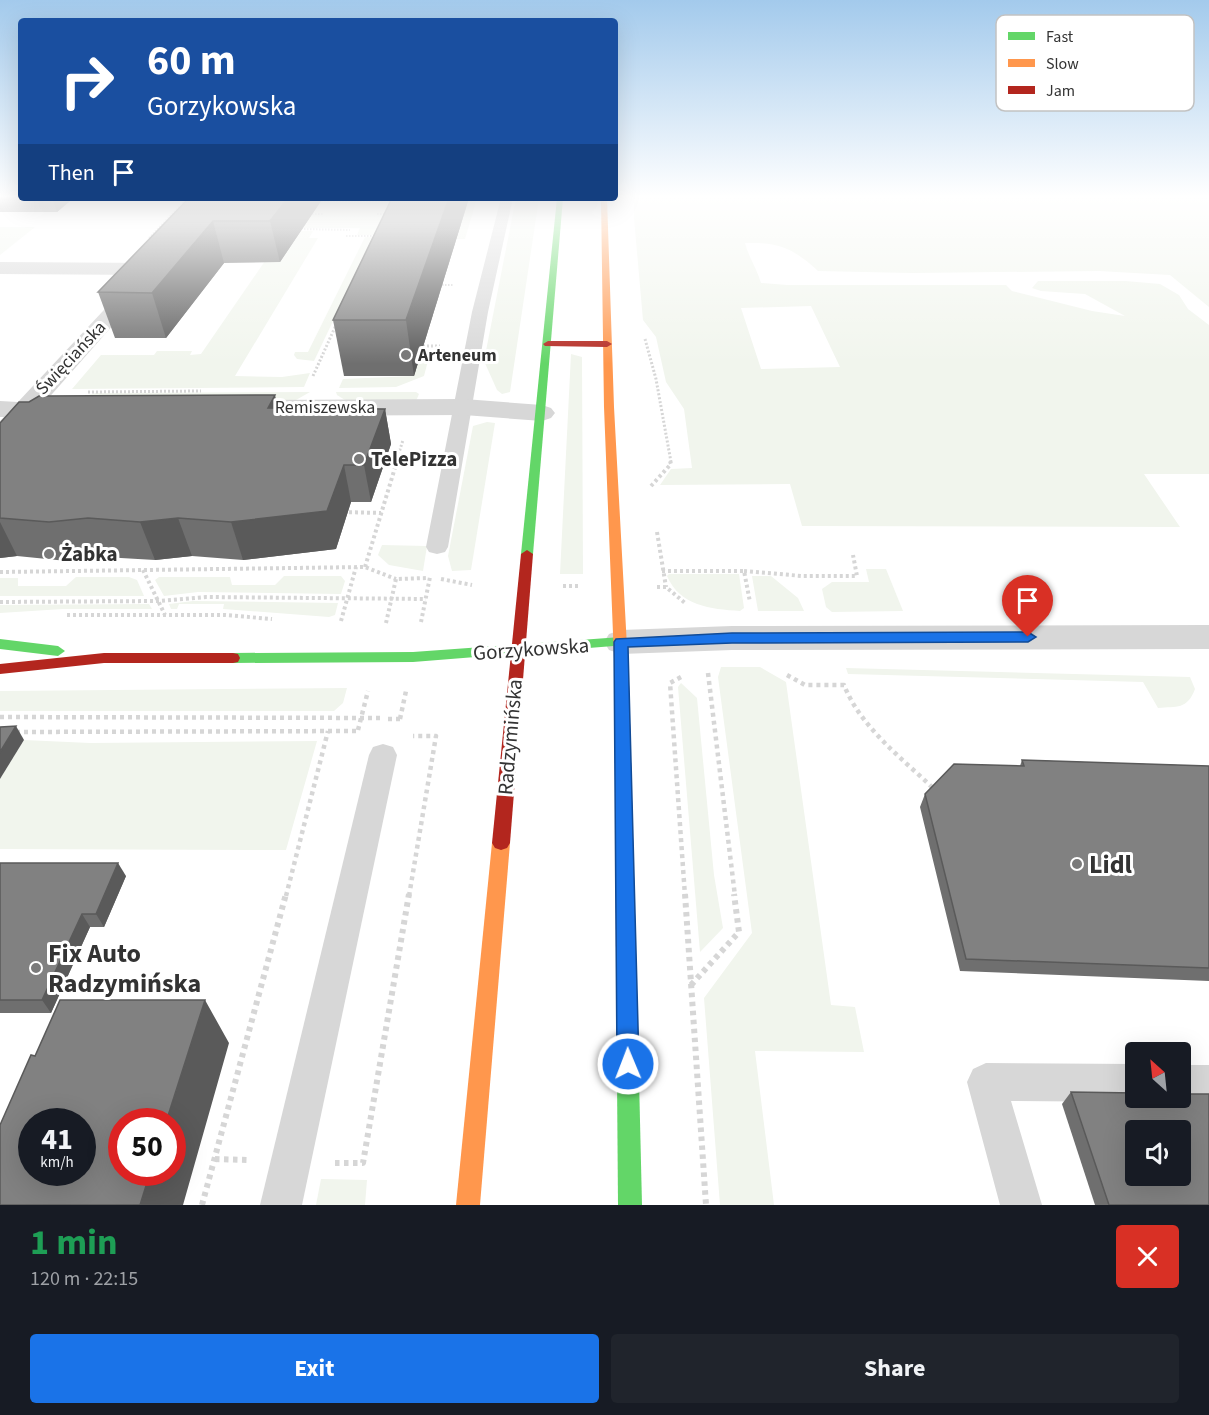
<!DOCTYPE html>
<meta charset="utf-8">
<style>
:root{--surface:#171b24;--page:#20242c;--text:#f1f3f6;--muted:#9ea1a6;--accent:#1a73e8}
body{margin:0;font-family:"Source Sans 3",sans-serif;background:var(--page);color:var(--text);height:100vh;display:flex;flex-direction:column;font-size:22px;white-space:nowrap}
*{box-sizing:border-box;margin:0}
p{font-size:20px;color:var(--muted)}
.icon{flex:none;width:33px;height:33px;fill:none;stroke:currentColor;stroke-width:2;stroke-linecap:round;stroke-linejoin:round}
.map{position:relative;height:1205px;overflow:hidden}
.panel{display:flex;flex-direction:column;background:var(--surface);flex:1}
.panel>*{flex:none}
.hud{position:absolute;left:18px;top:18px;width:600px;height:183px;border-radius:6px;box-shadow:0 6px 24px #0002;background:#1a4fa0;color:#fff;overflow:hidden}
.needle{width:39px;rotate:333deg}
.tools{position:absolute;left:1125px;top:1042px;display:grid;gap:12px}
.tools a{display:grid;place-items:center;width:66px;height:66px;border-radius:6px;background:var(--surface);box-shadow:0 6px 24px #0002;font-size:30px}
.speed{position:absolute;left:18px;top:1108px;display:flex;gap:12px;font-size:30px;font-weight:700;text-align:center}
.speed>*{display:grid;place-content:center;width:78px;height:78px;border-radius:50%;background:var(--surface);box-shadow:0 6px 24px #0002;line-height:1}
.speed small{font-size:15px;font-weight:400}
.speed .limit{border:9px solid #d22;background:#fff;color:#111}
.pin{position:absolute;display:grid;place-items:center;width:51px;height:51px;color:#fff;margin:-62px -26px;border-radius:50% 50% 50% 0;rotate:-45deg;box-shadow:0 0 6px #0007}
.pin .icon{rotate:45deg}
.me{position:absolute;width:66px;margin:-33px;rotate:359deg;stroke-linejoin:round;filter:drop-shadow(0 0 4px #0008)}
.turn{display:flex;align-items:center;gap:21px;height:126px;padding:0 30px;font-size:27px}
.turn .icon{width:78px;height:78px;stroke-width:2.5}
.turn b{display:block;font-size:42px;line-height:51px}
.then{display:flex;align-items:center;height:57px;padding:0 30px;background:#0003;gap:12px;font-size:22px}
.round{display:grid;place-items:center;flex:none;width:63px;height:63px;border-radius:6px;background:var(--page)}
.overview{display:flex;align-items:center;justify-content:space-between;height:102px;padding:0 30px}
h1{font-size:36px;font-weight:700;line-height:45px;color:#1e9e55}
.action{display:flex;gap:12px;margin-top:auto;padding:12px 30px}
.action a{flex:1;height:69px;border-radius:6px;background:var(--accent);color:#fff;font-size:24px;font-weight:700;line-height:69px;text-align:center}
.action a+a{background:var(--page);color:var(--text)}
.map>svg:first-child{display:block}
.green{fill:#f1f5ed;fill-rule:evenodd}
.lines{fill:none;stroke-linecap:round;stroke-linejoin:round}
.path-far4{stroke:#d6d6d6;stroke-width:2;stroke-dasharray:1.5 1.5;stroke-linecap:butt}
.path-far3{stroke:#d6d6d6;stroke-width:3;stroke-dasharray:2 2;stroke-linecap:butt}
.path-far2{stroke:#d6d6d6;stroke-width:4;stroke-dasharray:3 3;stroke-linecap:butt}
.path-far1{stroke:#d6d6d6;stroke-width:4.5;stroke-dasharray:4 4;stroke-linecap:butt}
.path{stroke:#d6d6d6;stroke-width:6;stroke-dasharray:4.5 4.5;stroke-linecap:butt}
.lane{fill:#d7d7d7;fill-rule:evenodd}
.street{fill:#d7d7d7;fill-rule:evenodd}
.fast{fill:#63d668;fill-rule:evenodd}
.slow{fill:#ff974d;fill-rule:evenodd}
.jam{fill:#b3261e;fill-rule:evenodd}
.wall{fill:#6f6f6f}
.shaded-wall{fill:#5a5a5a}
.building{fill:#818181;stroke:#5a5a5a;stroke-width:1.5;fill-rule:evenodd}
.route{fill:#1a73e8;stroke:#114b97;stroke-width:1.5}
.poi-dot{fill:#7a7a7a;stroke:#fff;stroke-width:2}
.labels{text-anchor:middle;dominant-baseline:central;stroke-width:6;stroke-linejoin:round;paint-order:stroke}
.far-poi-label{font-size:18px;font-weight:bold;fill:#333;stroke:#fff;text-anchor:start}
.far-street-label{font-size:18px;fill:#333;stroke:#fff}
.poi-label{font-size:21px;font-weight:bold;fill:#333;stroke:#fff;text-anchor:start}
.street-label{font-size:21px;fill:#333;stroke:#fff}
.near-poi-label{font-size:26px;font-weight:bold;fill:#333;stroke:#fff;text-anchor:start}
.key{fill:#fff;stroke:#c2c2c2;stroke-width:1.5}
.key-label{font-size:16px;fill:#333}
</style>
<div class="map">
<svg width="1209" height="1205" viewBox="0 0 1209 1205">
<rect width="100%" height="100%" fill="#fff"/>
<g class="green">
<path d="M634,195h575v112l-39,-32 -71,-4 -187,2 -94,-2c-25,-23 -39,-29 -73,-28 4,15 12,26 16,40l26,2h219l6,6 80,20 33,5 -40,-22 -44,-3 -9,-3 6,-7h87l35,3 19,11 9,14 21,16v149h-65l36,53 -378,-1 -12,-42 -130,1 11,-16 21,-1 -8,-59 -18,-27 -10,-45 -13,-17 -9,-102zM811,306l29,61 -79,2 -20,-61z"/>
<polygon points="469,198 477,198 465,239 456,239"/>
<polygon points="516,198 539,198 510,392 502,394 497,390 484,361"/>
<polygon points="301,202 412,202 408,213 377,214 407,215 398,235 357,235 360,228 283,228 292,215 323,213 293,213"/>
<polygon points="0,227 35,227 0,255"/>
<polygon points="252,231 313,231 309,238 318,238 235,376 282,377 310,373 304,387 72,389 101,355 154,355 157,351 192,351 190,355 201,354 265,261"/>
<polygon points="365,237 397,237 334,319 314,361 297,359 294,355 295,352 308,352"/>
<polygon points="422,349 431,349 424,376 396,387 339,388 343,379 414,376"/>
<polygon points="571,354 582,357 583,574 560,574"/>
<polygon points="310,392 296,400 82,402 88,395 96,393"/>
<polygon points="336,392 416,392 419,394 416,401 345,400 337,395"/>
<polygon points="487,422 495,423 471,570 452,571 448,556 473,426"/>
<polygon points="382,545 427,546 423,571 389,565 378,555"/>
<polygon points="866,569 886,569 903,611 832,612 826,607 822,589 832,582 869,582"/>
<path d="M669,574h70l5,34 -4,3c-30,-2 -60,-5 -73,-35z"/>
<polygon points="284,576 341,576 345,581 341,594 198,592 164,596 155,580 159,577 230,577 232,585 275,585"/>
<polygon points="752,576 771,576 798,598 804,611 758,611"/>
<polygon points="76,577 129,577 137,580 144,596 0,596 0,578 18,578 18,586 66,586"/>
<polygon points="193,601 338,603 335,615 329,617 223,609 224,604 179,604 177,609 171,609 169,604"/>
<polygon points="149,604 152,609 63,609 0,613 0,605"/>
<polygon points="721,667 760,667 786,682 831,1005 855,1007 864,1052 755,1051 774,1205 720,1205 704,998 752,933 718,677"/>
<path d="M846,668l344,9 5,12c-8,21 -18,17 -37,19l-15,-26 -295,-8z"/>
<polygon points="681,683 697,698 714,875 723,928 700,952 678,687"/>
<polygon points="347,688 343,703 334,711 0,711 0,691"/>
<polygon points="24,740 90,743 317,741 286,850 0,849 0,779"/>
<polygon points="321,1179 367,1180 365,1205 316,1205"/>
</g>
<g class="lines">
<g class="path-far4">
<polyline points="318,201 395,201"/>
<polyline points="309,214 323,214"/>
<polyline points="377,214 388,214"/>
<polyline points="298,229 350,230"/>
<polyline points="346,236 378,236"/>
<polyline points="149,238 188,198"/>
<polyline points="442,285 454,285"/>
</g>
<g class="path-far3">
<polyline points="645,339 656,379 671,462"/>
<polyline points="423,346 440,346"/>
<polyline points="313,376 336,325"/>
<polyline points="88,392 201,391"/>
<polyline points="396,462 403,440"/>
</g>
<g class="path-far2">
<polyline points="651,486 671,464 670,461"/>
<polyline points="343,512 381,513"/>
<polyline points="657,532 666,587"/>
<polyline points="365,567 397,461"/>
<polyline points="143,570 165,615"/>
<polyline points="662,571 744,571 750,602"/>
<polyline points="744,571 802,576 857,576 853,555"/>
<polyline points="0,572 365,567 396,579"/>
<polyline points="441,579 472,585"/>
<polyline points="563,586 580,586"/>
<polyline points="657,587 666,587 685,603"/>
<polyline points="0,602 158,601 206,597 426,599"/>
<polyline points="67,615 225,615 272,619"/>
<polyline points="341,621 356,567"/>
<polyline points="421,622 430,577"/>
<polyline points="386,623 396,579 428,578"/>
</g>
<g class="path-far1">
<polyline points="708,673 735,896"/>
<path d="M787,675l18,10h39c17,43 59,74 91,105"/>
<polyline points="681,677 670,683 685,896"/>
<polyline points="0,717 380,718"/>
<polyline points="388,719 400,719"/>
<polyline points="400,719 406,691"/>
<polyline points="358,730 368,691"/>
<polyline points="16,732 356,731"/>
<polyline points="286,896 328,731"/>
<polyline points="409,896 436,736 413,736"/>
</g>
<g class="path">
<polyline points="685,894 706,1205"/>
<polyline points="691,985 739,932 734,894"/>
<polyline points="215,1159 247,1160"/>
<polyline points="335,1163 363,1163 409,894"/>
<polyline points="202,1205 286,894"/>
</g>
<g class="lane">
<polygon points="501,198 513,198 488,312 448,547 445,552 437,554 429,552 426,547 472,312"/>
<polygon points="383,744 393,747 397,755 302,1205 260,1205 369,755 373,747"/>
<polygon points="986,1063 1136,1064 1136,1098 1145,1098 1136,1102 1011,1101 1042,1205 1000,1205 967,1082 973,1069"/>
<polygon points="1180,1065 1209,1065 1209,1103 1180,1103 1168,1098 1180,1098"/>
</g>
<g class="street">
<polygon points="0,262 153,263 160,265 163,269 160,273 153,275 0,274"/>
<polygon points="138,279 145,281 148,285 145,289 45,402 67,405 71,410 67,415 32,417 9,443 0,445 0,421 4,417 0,417 0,401 18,402 131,281"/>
<polygon points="464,399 542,405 551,408 555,413 551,418 542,421 464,415 232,416 223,413 219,408 223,403 232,400"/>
<polygon points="1209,625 1209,649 732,650 621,654 609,650 604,642 609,634 621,630 732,626"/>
</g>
<g class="fast">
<polygon points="557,198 563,198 533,554 527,558 521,554"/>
<polygon points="621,637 626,639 628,642 626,645 413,662 233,663 228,662 226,658 228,654 233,653 413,652"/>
<polygon points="0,639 58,646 65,651 58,656 0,649"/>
<polygon points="626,944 633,947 636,953 642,1205 618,1205 616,953 619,947"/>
</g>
<g class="slow">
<polygon points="601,198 607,198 614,407 629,684 627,688 617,688 615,684 604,407"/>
<polygon points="501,836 507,838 510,843 480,1205 456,1205 492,843 495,838"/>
</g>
<g class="jam">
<polygon points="548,341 607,341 612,344 607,347 545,346 543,344"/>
<polygon points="527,550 533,554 510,843 507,848 501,850 495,848 492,843 521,554"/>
<polygon points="104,653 233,653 238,654 240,658 238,662 233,663 104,663 0,674 0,664"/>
<polygon points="622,679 627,680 629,684 636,953 633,959 626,962 619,959 616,953 615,684 617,680"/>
</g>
</g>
<g class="wall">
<polygon points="0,195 21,195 21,198 81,198 78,201 70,201 57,212 0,212"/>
<polygon points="189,198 323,198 280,262 224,263 166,338 115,338 98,292"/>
<polygon points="392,198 469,198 414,376 344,376 333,320"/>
<polygon points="278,408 385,409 391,444 371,502 351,502 336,549 243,560 192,556 155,560 104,557 67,561 17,556 0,558 0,423"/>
<polygon points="1022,760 1209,766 1209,981 960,971 920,807 925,794 1020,766"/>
<polygon points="0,863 126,876 104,927 90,927 51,1013 0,1013"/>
<polygon points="1071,1092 1209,1205 1095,1205 1062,1104"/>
</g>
<g class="shaded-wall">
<polygon points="52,198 69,198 70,201 57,212"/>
<polygon points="288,198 323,198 280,262 270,221"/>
<polygon points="449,198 469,198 414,376 406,320"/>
<polygon points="213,221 224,263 166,338 152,293"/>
<polygon points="275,395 283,430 268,408"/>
<polygon points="385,409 391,444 371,502 364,465"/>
<polygon points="344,465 351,502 336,549 243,560 231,522"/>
<polygon points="178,518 192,556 155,560 140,522"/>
<polygon points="0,522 17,556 0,558"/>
<polygon points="16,726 24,740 0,779 0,752"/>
<polygon points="118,863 126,876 104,927 96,914"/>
<polygon points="82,914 90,927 51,1013 42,1000"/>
<polygon points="205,1000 229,1043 183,1205 140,1205 150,1173 172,1173 172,1122 166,1122"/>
</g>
<g class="building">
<polygon points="189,198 288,198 270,221 213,221 152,293 98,292"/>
<polygon points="392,198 449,198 406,320 333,320"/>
<polygon points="275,395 268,408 385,409 364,465 344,465 327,511 231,522 178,518 140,522 88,518 49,522 0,518 0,423 19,402 29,402 39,396"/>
<polygon points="16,726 0,752 0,727"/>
<polygon points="1022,760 1209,766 1209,968 966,959 925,794 954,764 1024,766"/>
<polygon points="0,863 118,863 96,914 82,914 42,1000 0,1000"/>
<path d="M60,1000h145l-39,122h-44v51h28l-10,32h-140v-80l31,-70 4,1zM32,1122h50v51h-50z"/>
<path d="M1180,1089l11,5h18v111h-100l-38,-113 65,1v5h44zM1136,1131h44v45h-44z"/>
</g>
<linearGradient id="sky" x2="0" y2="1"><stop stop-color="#a3caec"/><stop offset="0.54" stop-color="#fff"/><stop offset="1" stop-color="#fff" stop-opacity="0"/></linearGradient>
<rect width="1209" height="364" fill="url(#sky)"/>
<polygon class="route" points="1028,632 1036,637 1028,642 732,643 628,647 639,1064 636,1072 628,1075 621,1072 617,1064 614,642 616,639 732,633"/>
<g class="poi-dot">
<circle cx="406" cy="355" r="6"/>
<circle cx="359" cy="459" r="6"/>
<circle cx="49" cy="554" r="6"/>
<circle cx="1077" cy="864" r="6"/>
<circle cx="36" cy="968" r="6"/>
</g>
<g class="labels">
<g class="far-poi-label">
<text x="418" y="355">Arteneum</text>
</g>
<g class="far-street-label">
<text transform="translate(71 358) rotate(-47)">Święciańska</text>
<text x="325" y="407">Remiszewska</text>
</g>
<g class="poi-label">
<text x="371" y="459">TelePizza</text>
<text x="61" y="554">Żabka</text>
</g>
<g class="street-label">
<text transform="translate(531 649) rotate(-4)">Gorzykowska</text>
<text transform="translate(510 737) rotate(-85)">Radzymińska</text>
</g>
<g class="near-poi-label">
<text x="1089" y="864">Lidl</text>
<text x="48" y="953">Fix Auto<tspan x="48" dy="30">Radzymińska</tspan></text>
</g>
</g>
<rect x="996" y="15" width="198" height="96" rx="9" class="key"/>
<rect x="1008" y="32" width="27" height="8" fill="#63d668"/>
<rect x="1008" y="59" width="27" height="8" fill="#ff974d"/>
<rect x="1008" y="86" width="27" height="8" fill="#b3261e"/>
<g class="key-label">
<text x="1046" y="42">Fast</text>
<text x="1046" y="69">Slow</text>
<text x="1046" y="96">Jam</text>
</g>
</svg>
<div class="tools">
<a><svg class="needle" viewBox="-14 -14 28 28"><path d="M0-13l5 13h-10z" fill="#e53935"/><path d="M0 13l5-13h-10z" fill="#9ea1a6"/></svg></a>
<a><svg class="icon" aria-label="sound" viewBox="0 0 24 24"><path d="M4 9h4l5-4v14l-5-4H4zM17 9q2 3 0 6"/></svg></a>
</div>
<div class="speed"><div>41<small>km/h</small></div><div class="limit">50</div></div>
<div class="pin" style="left:1028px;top:637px;background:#d93025"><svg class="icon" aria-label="arrive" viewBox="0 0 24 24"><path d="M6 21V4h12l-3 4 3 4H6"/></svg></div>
<svg class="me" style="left:628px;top:1064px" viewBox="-20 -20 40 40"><circle r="17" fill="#1a73e8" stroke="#fff" stroke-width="3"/><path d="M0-11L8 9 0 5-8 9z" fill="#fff"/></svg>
<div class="hud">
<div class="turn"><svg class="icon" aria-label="right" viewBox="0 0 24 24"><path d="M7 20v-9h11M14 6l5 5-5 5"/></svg><div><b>60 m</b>Gorzykowska</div></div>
<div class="then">Then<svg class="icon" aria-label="arrive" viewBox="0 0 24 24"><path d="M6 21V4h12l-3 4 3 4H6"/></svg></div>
</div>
</div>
<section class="panel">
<div class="overview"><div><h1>1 min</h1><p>120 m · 22:15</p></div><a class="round" style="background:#d93025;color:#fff"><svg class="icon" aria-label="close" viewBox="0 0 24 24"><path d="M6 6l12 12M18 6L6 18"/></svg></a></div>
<div class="action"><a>Exit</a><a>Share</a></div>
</section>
